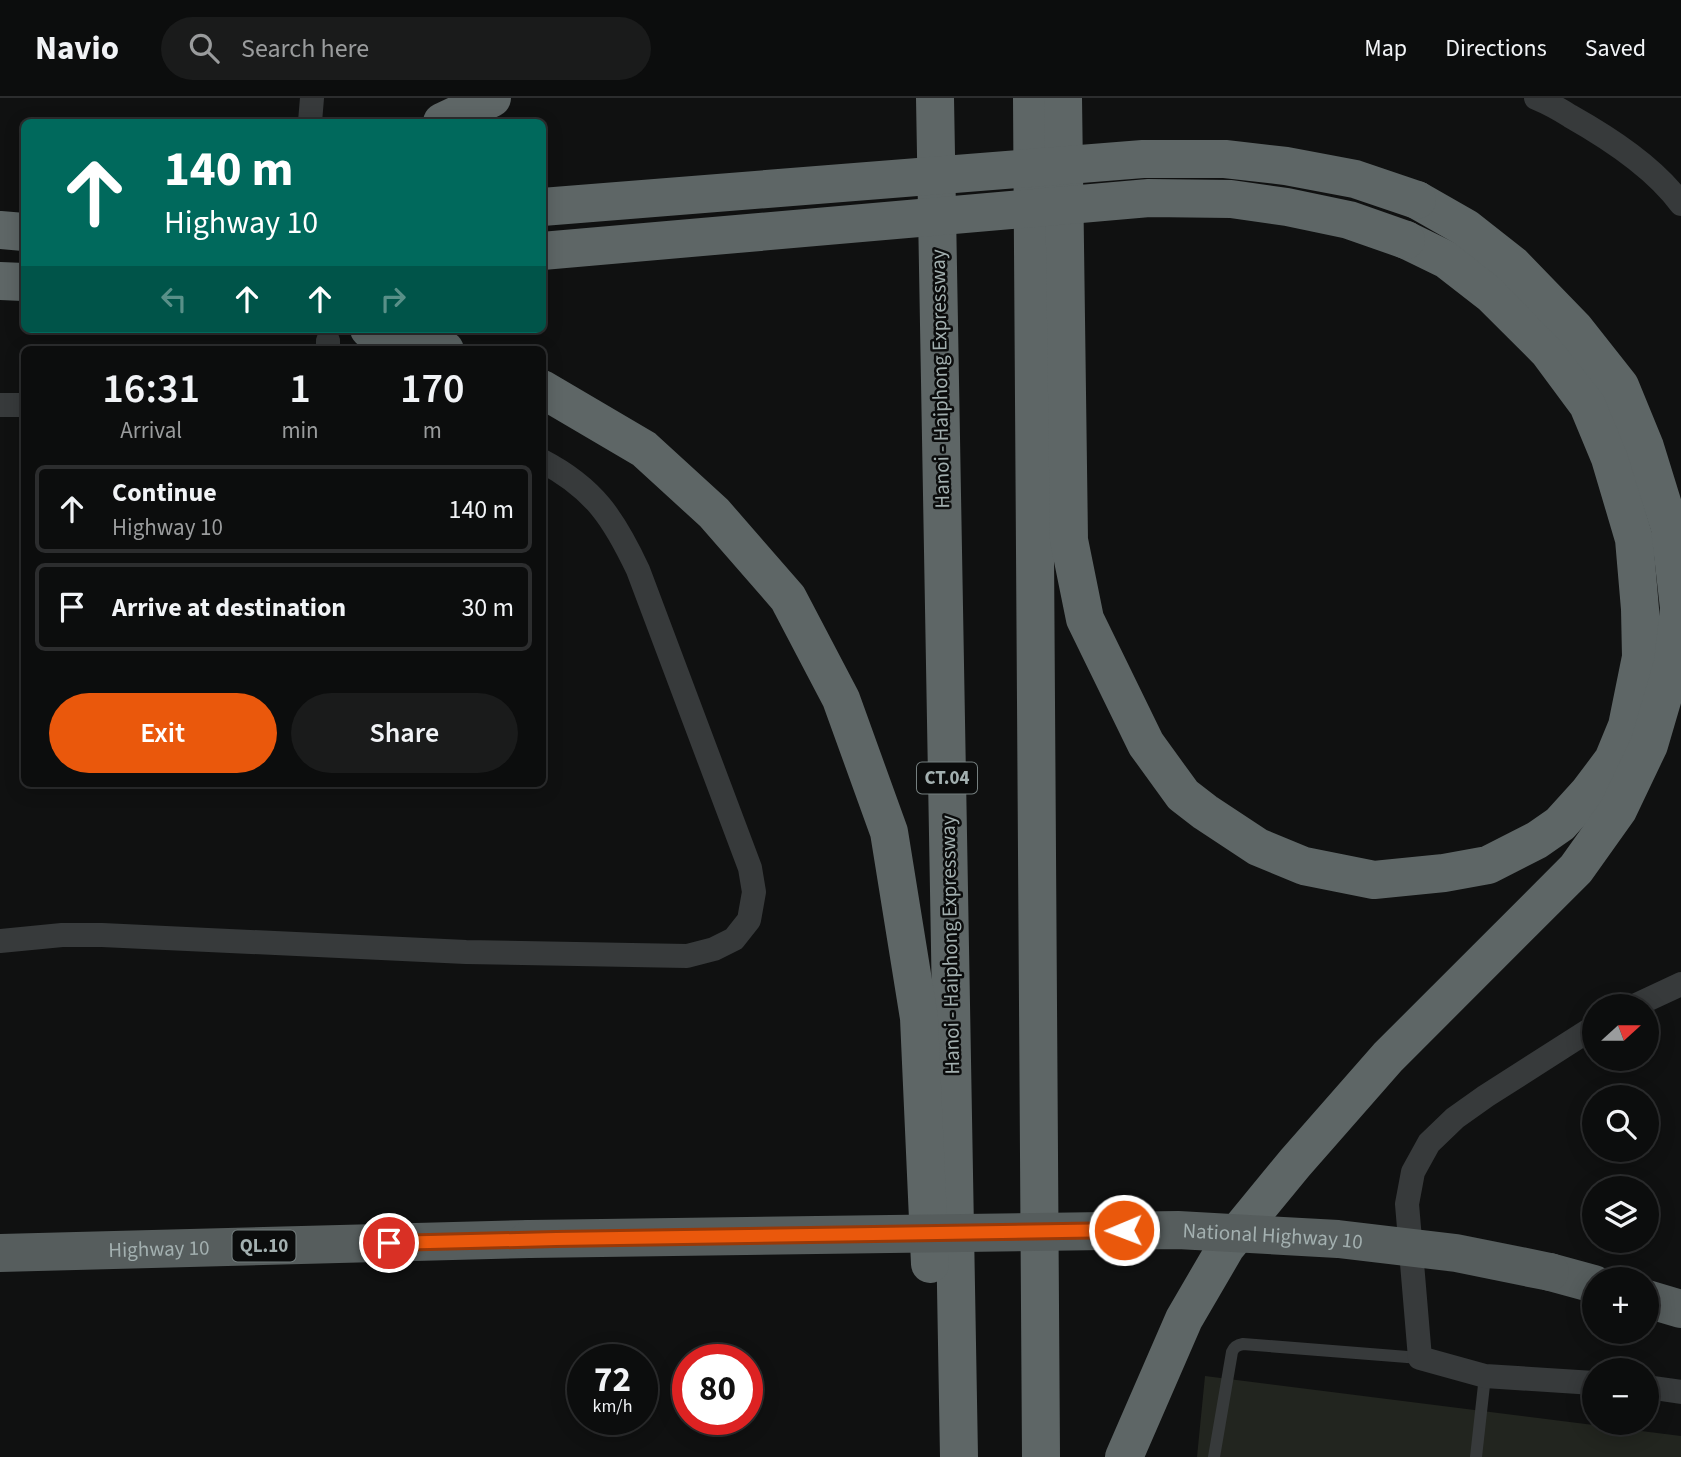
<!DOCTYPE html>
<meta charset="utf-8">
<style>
:root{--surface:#0c0d0d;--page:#1a1b1b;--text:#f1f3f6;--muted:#9a9c9d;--line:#2c2d2e;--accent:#ea580c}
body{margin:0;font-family:"Source Sans 3",sans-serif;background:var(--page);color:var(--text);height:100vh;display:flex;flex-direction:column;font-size:26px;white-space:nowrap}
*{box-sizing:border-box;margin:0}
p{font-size:23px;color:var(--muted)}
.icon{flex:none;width:38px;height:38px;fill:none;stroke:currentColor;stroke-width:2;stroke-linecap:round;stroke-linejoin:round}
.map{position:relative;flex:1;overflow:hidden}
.side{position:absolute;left:21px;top:248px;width:525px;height:441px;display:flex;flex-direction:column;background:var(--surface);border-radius:10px;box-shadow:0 4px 18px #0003,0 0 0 2px var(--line)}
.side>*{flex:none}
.top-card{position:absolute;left:21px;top:21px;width:525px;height:214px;border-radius:10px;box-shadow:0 4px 18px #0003,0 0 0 2px var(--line);background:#00695c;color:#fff;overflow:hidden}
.needle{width:46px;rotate:69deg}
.buttons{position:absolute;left:1582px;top:896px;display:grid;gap:14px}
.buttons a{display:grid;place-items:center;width:77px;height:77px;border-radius:50%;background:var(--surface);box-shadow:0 4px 18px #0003,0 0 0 2px var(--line);font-size:35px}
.speed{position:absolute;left:567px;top:1246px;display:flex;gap:14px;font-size:35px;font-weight:700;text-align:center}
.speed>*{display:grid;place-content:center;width:91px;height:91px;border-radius:50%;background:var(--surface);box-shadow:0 4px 18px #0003,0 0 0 2px var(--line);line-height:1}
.speed small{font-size:18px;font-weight:400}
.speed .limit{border:10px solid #d22;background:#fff;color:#111}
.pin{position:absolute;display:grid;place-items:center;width:60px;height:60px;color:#fff;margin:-30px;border:4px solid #fff;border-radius:50%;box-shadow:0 2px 7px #0007}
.me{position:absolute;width:77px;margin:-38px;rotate:269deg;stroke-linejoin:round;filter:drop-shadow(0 0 5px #0008)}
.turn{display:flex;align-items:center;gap:24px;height:147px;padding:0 28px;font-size:32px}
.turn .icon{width:91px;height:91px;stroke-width:2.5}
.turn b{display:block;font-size:49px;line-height:60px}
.lanes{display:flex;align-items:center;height:66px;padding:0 28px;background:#0003;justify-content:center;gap:35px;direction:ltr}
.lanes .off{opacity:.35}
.eta{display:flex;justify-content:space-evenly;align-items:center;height:119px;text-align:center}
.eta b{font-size:42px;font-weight:600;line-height:49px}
.cta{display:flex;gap:14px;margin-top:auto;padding:14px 28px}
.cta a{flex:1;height:80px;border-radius:42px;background:var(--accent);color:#fff;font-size:28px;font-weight:600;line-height:80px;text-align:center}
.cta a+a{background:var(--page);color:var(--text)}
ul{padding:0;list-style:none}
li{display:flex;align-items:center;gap:21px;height:88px;margin:0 14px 10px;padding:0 14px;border:4px solid var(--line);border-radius:10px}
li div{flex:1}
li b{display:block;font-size:26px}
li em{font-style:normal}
header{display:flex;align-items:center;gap:42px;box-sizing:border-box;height:98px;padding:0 35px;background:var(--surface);border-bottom:2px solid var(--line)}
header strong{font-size:33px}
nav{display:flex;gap:38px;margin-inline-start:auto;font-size:24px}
.search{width:490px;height:63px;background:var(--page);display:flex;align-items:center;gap:18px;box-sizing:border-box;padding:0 24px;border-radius:38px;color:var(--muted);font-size:26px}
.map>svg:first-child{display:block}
.green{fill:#22251f}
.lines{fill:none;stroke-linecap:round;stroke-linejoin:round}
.service{stroke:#373a3b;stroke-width:12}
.minor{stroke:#373a3b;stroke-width:24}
.trunk{stroke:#565d5d;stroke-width:38}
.motorway{stroke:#5e6666;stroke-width:38}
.trunk-bridge{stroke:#565d5d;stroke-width:38}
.motorway-bridge{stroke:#5e6666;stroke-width:38}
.route-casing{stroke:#983908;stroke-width:18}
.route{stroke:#ea580c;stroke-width:12}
.labels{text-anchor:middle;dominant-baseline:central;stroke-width:5;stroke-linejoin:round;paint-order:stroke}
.shield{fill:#0b0c0c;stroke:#757f7f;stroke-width:2}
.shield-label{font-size:19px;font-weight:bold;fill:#a3b0b0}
.street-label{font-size:21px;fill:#a3b0b0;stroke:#0b0c0c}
</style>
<header>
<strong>Navio</strong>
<div class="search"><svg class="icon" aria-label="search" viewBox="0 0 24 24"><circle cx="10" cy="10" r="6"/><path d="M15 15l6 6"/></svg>Search here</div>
<nav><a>Map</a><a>Directions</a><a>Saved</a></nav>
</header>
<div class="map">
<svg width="1681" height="1359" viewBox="0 0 1681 1359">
<rect width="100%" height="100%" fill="#101111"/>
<polygon class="green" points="1205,1278 1681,1338 1681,1359 1197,1359"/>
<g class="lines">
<g class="service">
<path d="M1214,1359l18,-105c2,-5 5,-7 11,-8l177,14"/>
<polyline points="1476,1359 1485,1278"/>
</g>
<g class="minor">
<path d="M1536,0c12,5 23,11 34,18 39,22 84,51 111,88"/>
<polyline points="310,24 312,0"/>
<polyline points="328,243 328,252"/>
<polyline points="0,307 24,307"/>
<path d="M0,843l62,-6h40l364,17 221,4 27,-7 20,-10 15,-19 5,-28 -4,-24 -112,-298c-24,-51 -44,-82 -96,-109"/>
<polyline points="1634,908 1681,886"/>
<polyline points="1594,929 1486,998 1455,1020 1429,1045 1413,1074 1407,1106 1420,1260 1485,1278 1594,1285"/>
<polyline points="1647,1289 1681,1294"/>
</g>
<g class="trunk">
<path id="s1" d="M0,1155l529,-14"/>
<polyline points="1550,1174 1594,1186"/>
<polyline points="1647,1201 1681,1211"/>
</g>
<g class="motorway">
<polyline points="935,0 959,1359"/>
<polyline points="1032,0 1041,1359"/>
<polyline points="1063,0 1069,442 1085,521 1146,646 1183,697 1205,714 1258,749 1304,768 1374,782 1444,775 1488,767 1537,742 1560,726 1589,694 1613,662 1627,628 1641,559 1640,511 1634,441 1610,360 1588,307 1548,253 1492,197 1447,162 1406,142"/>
<polyline points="442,24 492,0"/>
<polyline points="0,132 24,134"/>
<polyline points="0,183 24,184"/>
<polyline points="369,231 412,239 445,252"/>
<polyline points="542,291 644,351 714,415 788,500 841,601 889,734 919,920 930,1166"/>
<polyline points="1124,1359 1184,1221 1226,1149 1295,1065 1388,959 1576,771 1618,712 1649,647 1673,565 1679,510 1670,430 1645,349 1620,288 1575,231 1513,167 1466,130 1417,102"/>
</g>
<path class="trunk-bridge" id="s2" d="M529,1141l649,-9 160,9 118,14 94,19"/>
<g class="motorway-bridge">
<polyline points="542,109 1143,61 1225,61 1286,68 1355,81 1417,102"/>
<polyline points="542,153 1149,100 1231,101 1287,109 1349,122 1406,142"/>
</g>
</g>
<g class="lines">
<defs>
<polyline id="route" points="389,1145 556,1141 1124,1132"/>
</defs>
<use href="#route" class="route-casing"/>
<use href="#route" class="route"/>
</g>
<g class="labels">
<g class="shield">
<rect x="917" y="664.5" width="60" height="31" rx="5"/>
<rect x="232.5" y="1132.5" width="63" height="31" rx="5"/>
</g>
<g class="shield-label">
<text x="947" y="680">CT.04</text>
<text x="264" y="1148">QL.10</text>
</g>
<g class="street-label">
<text transform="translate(940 281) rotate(-91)">Hanoi - Haiphong Expressway</text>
<text transform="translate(950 847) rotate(-91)">Hanoi - Haiphong Expressway</text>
<text stroke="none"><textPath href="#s2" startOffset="744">National Highway 10</textPath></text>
<text stroke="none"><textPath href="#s1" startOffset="159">Highway 10</textPath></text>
</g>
</g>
</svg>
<div class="buttons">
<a><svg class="needle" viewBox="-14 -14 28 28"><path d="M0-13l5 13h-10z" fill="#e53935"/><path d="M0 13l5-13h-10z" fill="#9a9c9d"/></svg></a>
<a><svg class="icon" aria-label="search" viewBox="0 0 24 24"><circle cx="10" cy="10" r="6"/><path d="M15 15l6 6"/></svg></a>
<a><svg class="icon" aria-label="layers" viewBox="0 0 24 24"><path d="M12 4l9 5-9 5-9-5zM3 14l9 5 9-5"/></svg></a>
<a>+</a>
<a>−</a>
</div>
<div class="speed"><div>72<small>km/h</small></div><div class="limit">80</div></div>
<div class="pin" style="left:389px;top:1145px;background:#d93025"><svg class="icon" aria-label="arrive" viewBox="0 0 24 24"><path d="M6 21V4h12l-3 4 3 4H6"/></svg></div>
<svg class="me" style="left:1124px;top:1132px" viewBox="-20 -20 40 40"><circle r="17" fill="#ea580c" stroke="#fff" stroke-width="3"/><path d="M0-11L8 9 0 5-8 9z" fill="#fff"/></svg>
<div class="top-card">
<div class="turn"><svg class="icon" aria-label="ahead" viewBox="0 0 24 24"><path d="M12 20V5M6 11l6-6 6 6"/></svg><div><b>140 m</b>Highway 10</div></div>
<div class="lanes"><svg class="icon off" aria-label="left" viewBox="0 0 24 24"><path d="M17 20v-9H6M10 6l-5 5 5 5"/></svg><svg class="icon" aria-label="ahead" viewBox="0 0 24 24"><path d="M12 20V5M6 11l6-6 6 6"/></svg><svg class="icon" aria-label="ahead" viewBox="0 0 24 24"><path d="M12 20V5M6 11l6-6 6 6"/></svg><svg class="icon off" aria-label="right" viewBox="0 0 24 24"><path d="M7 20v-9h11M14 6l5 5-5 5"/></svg></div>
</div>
<section class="side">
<div class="eta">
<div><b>16:31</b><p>Arrival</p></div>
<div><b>1</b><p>min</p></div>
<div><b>170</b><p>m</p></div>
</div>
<ul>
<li><svg class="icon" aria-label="ahead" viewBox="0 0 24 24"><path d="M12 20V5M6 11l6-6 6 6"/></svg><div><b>Continue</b><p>Highway 10</p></div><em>140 m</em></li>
<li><svg class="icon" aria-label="arrive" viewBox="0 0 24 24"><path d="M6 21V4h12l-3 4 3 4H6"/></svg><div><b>Arrive at destination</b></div><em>30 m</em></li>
</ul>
<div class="cta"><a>Exit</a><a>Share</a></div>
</section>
</div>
